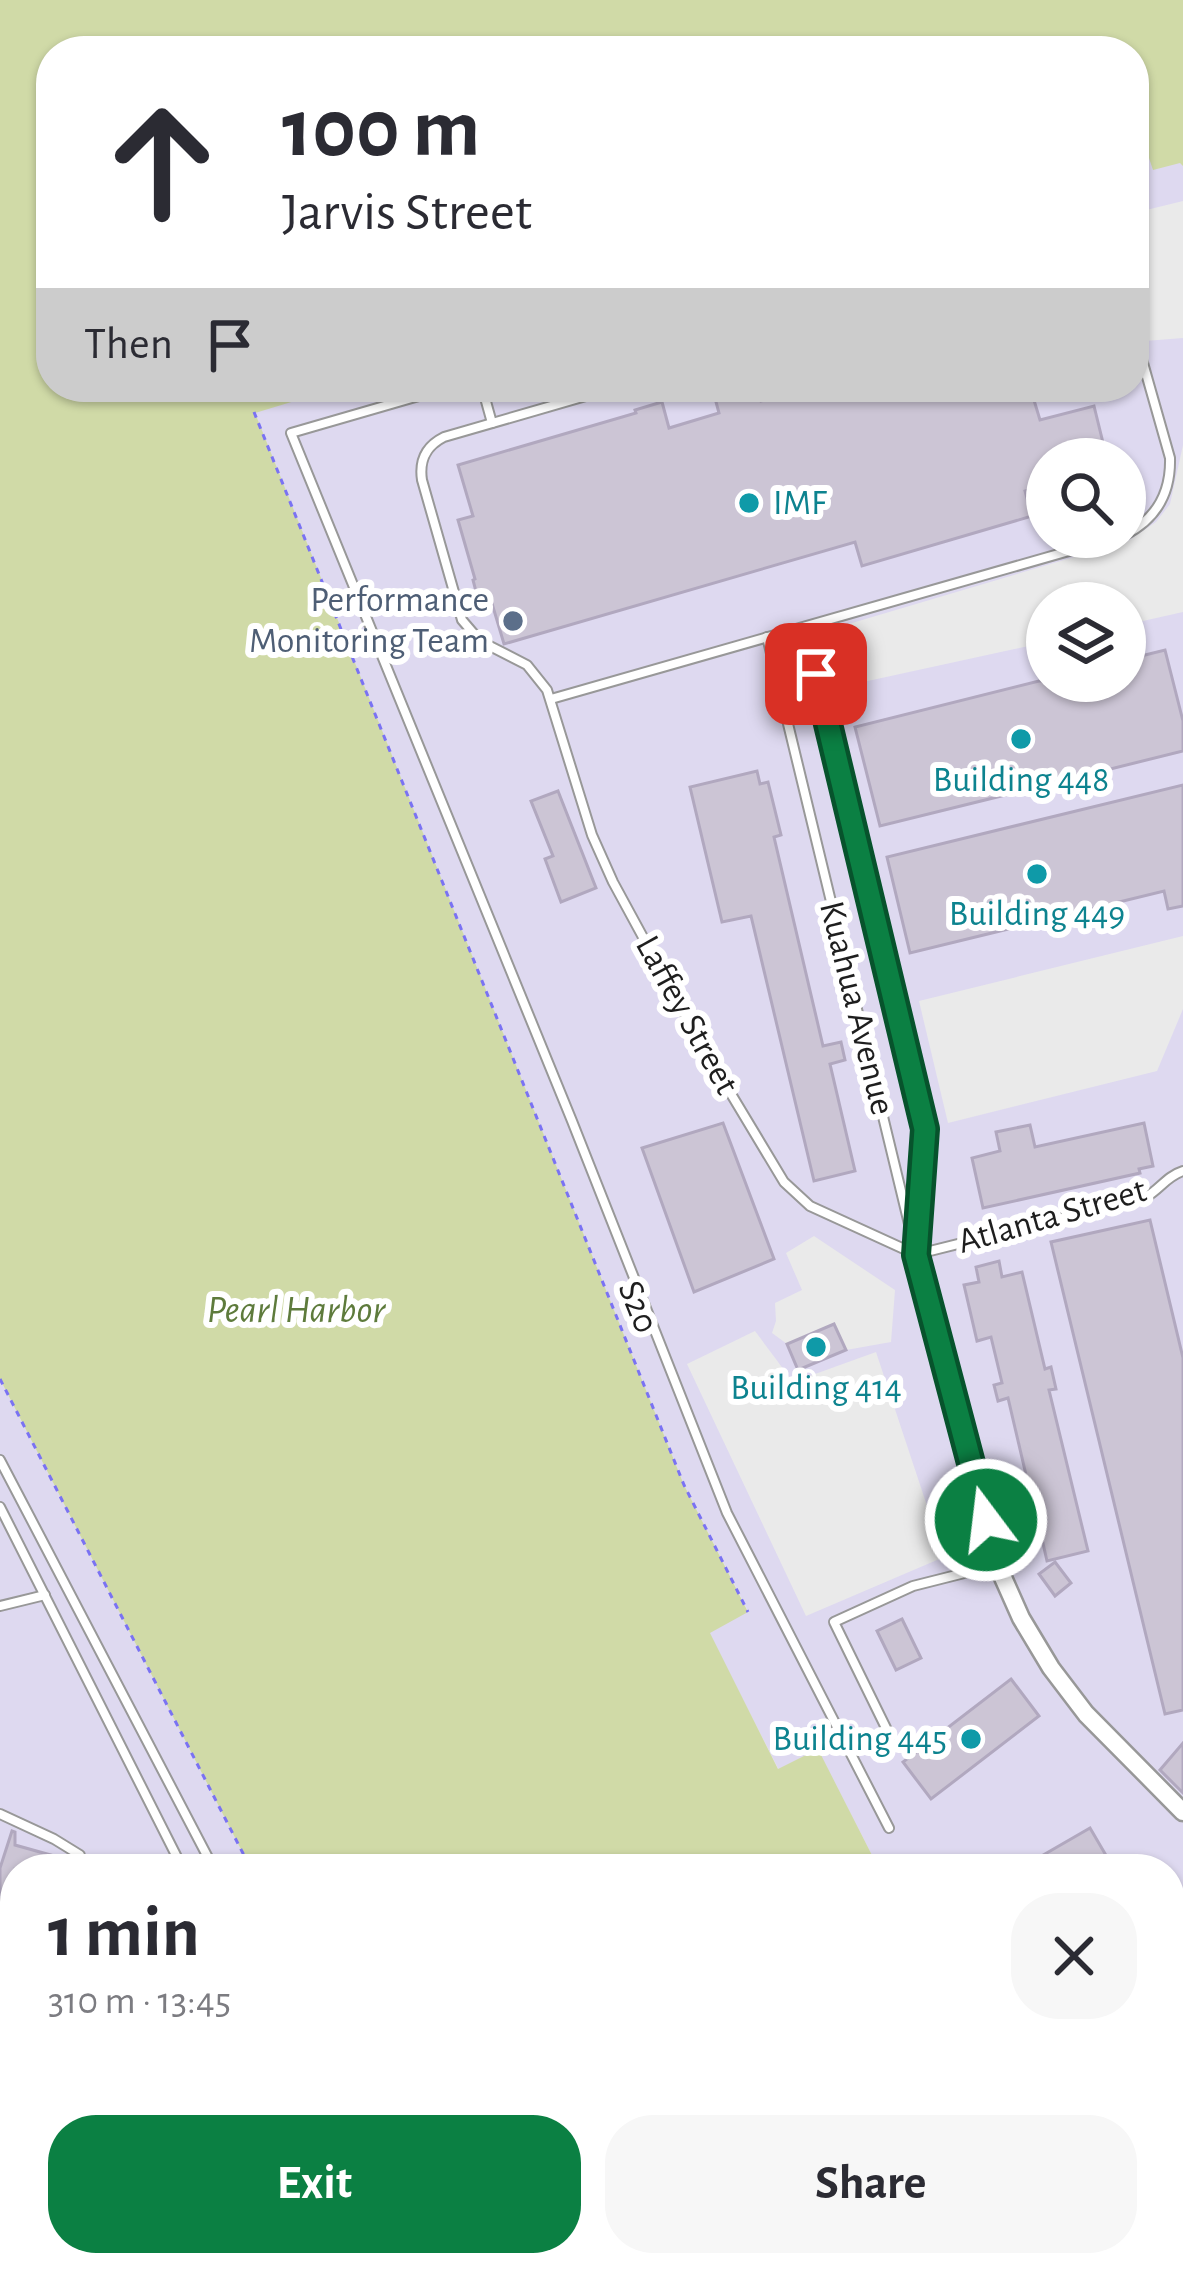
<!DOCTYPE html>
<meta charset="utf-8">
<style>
:root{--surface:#fff;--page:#f7f7f7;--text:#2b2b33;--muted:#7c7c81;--accent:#0b8043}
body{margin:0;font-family:"Alegreya Sans",sans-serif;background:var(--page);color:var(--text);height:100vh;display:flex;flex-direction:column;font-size:45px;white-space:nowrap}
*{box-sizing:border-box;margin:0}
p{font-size:39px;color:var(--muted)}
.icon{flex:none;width:66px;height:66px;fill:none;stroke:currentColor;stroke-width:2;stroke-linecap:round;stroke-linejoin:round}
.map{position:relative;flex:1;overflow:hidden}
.panel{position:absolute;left:0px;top:1854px;width:1185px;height:423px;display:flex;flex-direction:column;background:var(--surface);border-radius:48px 48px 0 0;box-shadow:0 3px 9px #0004}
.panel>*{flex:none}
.guide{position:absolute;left:36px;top:36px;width:1113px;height:366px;border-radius:48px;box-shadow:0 3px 9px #0004;background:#fff;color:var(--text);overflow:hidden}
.fabs{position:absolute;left:1026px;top:438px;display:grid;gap:24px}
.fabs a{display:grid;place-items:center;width:120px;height:120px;border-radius:50%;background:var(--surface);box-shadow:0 3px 9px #0004;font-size:60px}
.pin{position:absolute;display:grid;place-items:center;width:102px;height:102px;color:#fff;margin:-51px;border-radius:24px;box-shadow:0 6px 18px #0006}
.me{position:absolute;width:132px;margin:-66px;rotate:345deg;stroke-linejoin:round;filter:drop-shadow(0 0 9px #0008)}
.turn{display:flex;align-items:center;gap:42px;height:252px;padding:0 48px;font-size:54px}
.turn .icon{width:156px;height:156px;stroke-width:2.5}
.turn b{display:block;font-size:84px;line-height:102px}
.then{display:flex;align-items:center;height:114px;padding:0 48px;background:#0003;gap:24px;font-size:45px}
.round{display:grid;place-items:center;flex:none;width:126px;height:126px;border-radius:48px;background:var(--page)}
.summary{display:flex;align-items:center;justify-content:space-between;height:204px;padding:0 48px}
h1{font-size:72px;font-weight:600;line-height:90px}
.cta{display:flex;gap:24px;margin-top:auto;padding:24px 48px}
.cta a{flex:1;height:138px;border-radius:48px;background:var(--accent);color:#fff;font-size:48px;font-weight:600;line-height:138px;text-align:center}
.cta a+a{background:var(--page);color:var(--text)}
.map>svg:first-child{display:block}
.military{fill:#ded9f0;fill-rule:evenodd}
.parking{fill:#eaeaea}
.water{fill:#d0daa7}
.building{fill:#ccc5d5;stroke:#b1a8bf;stroke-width:3}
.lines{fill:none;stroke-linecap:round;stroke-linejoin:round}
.service-casing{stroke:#989898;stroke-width:12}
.minor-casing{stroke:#989898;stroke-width:21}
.path{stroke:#7a72f3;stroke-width:3;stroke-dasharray:6 6;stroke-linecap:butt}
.service{stroke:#fff;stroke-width:8}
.minor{stroke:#fff;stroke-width:16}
.route-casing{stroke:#07532c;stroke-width:30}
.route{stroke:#0b8043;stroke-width:21}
.culture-dot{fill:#0f9aa8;stroke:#fff;stroke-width:4.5}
.service-dot{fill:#5c6f8a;stroke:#fff;stroke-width:4.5}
.labels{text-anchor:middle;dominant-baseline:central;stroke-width:12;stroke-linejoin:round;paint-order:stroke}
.culture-label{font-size:36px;fill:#0d838f;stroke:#fff}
.service-label{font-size:36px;fill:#4e5e75;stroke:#fff;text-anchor:end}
.street-label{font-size:36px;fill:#1e1e1e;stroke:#fff}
.water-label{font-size:39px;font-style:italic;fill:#5e7b3c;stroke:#fff}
</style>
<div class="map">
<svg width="1183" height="2275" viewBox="0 0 1183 2275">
<rect width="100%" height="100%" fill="#ebe5ef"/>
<g class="military">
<path d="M1150,158l31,5 2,3v2109h-188l-6,-13h181v-393h-291l-61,-119 -39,20 -70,-137 39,-22 -64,-126 -430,-1073 87,-25h793v-225zM1047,459h78v78h-78zM1047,603h78v78h-78z"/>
<polygon points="0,1379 251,1869 15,1869 15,2262 452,2262 458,2275 0,2275"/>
</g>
<g class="parking">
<polygon points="1183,201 1183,338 1145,341 1134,304 1134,213"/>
<polygon points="1183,445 1183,612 1125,625 1125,603 1047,603 1047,642 799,696 788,642 1128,541 1156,522 1170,504"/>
<polygon points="1183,936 1183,1009 1157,1071 948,1123 919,1001"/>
<polygon points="814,1236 895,1290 891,1342 846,1350 834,1324 787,1344 772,1333 776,1321 775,1303 802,1290 786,1253"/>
<polygon points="755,1331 793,1382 876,1352 944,1557 806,1616 687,1364"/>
</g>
<g class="water">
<polygon points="0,0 1183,0 1183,166 1180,163 1153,170 1149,158 1134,162 1134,51 51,51 51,387 341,387 255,413 684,1485 748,1612 710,1633 778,1769 818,1749 879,1869 251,1869 0,1379"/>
<polygon points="452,2262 989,2262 995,2275 458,2275"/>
</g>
<g class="building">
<polygon points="712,387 757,387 761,401 791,392 790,387 1030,387 1040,420 1094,406 1107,459 1047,459 1047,484 1025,491 1032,516 862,566 855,542 504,644 491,600 479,603 473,580 475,579 458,520 473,516 458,465 636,413 635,410 662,402 669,428 719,413"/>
<polygon points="1165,650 1183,721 1183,751 880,826 855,727 1039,681 1125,681 1125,660"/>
<polygon points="757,771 760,784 768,782 781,835 774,837 823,1046 841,1042 845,1060 830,1064 855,1171 814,1181 751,916 722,922 690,787"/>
<polygon points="1183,785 1183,906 1168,909 1164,891 910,953 887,857"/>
<polygon points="558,791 596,888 561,902 545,859 553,856 531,801"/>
<polygon points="723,1123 774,1259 694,1292 642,1148"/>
<polygon points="1144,1123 1153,1166 1139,1169 1140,1173 983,1208 972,1158 1000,1151 996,1132 1030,1125 1035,1147"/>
<polygon points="1150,1220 1183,1358 1183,1710 1165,1714 1051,1242"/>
<polygon points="999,1261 1002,1277 1022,1272 1045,1369 1051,1367 1056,1389 1049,1390 1088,1551 1047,1561 1035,1508 1021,1511 1018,1496 1030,1492 1008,1398 998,1401 994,1385 1002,1383 991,1337 977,1341 964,1285 979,1282 976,1267"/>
<polygon points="834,1324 846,1350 798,1370 787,1344"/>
<polygon points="1055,1562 1071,1583 1055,1596 1039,1574"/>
<polygon points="902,1619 921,1658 896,1670 877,1631"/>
<polygon points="1011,1679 1039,1716 931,1799 903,1762"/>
<polygon points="1183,1743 1183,1793 1160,1770"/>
<polygon points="1090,1828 1114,1869 1019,1869"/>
<polygon points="12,1831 15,1832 15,1845 72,1861 72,1869 15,1869 14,2068 0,2073 0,1868"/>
</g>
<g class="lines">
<defs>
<g id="service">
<polyline points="1134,190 1142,188"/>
<polyline points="450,387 291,433 572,1121 727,1513 889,1828"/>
<polyline points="482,387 492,423"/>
<path d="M617,387l-173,50c-18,9 -25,23 -22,43l40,140 18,21 47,24 20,25 45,145 21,47 88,162 83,138 26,24 105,48"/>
<path d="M1125,535c31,-16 46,-42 45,-77l-36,-127"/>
<polyline points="767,637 916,1253"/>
<polyline points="816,673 925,1129 917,1247"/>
<polyline points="551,699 1118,537"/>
<path d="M918,1254l228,-57c14,-8 21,-21 37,-26"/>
<polyline points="0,1460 214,1869"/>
<polyline points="0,1507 183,1869"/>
<polyline points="0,1606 45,1595"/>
<polyline points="888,1732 834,1622 913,1586 996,1565"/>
<polyline points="0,1814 54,1839 80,1855 80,1869"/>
<polyline points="0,2081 7,2081 15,2076"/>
<polyline points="240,2262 246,2275"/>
<polyline points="389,2262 395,2275"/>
<polyline points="419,2262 426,2275"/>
<polyline points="0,2270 26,2275"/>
</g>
<polyline id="minor" points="917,1255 997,1564 1021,1618 1051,1668 1086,1714 1183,1812"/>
</defs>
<use href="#service" class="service-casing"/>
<use href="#minor" class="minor-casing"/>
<g class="path">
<polyline points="254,412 684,1485 748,1612"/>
<polyline points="0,1379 251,1869"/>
<polyline points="989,2262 995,2275"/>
</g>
<use href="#service" class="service"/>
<use href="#minor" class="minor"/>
</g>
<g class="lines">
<defs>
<polyline id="route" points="816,674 925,1129 916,1255 986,1520"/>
</defs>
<use href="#route" class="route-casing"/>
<use href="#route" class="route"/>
</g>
<g class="culture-dot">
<circle cx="749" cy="503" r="12"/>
<circle cx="1021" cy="739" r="12"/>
<circle cx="1037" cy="874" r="12"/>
<circle cx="816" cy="1347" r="12"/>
<circle cx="971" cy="1739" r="12"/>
</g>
<circle class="service-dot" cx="513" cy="621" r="12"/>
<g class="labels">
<g class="culture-label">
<text x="773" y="503" text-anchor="start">IMF</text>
<text x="1021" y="780">Building 448</text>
<text x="1037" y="914">Building 449</text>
<text x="816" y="1388">Building 414</text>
<text x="947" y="1739" text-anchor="end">Building 445</text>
</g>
<g class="service-label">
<text x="489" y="600">Performance<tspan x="489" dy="41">Monitoring Team</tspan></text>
</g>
<g class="street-label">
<text transform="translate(857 1008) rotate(76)">Kuahua Avenue</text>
<text transform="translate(687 1015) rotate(61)">Laffey Street</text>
<text transform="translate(1052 1216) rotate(-16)">Atlanta Street</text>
<text transform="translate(638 1307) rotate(68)">S20</text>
</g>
<g class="water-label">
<text x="296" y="1310">Pearl Harbor</text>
</g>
</g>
</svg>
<div class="fabs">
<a><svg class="icon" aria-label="search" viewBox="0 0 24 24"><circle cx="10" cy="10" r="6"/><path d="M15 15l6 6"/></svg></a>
<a><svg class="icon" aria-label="layers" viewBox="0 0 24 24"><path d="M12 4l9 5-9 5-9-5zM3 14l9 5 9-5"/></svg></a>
</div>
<div class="pin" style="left:816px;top:674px;background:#d93025"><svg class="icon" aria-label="arrive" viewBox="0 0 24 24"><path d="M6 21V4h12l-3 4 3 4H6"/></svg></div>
<svg class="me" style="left:986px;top:1520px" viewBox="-20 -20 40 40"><circle r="17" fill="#0b8043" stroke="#fff" stroke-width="3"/><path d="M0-11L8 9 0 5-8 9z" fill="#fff"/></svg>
<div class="guide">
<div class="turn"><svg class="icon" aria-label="ahead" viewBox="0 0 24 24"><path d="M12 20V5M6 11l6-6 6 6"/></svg><div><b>100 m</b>Jarvis Street</div></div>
<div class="then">Then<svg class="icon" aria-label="arrive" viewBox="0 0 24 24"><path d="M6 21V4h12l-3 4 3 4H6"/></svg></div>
</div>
<section class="panel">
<div class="summary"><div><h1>1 min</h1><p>310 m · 13:45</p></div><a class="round"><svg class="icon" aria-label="close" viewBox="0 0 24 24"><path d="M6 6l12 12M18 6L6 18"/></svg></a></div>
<div class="cta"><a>Exit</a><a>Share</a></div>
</section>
</div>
